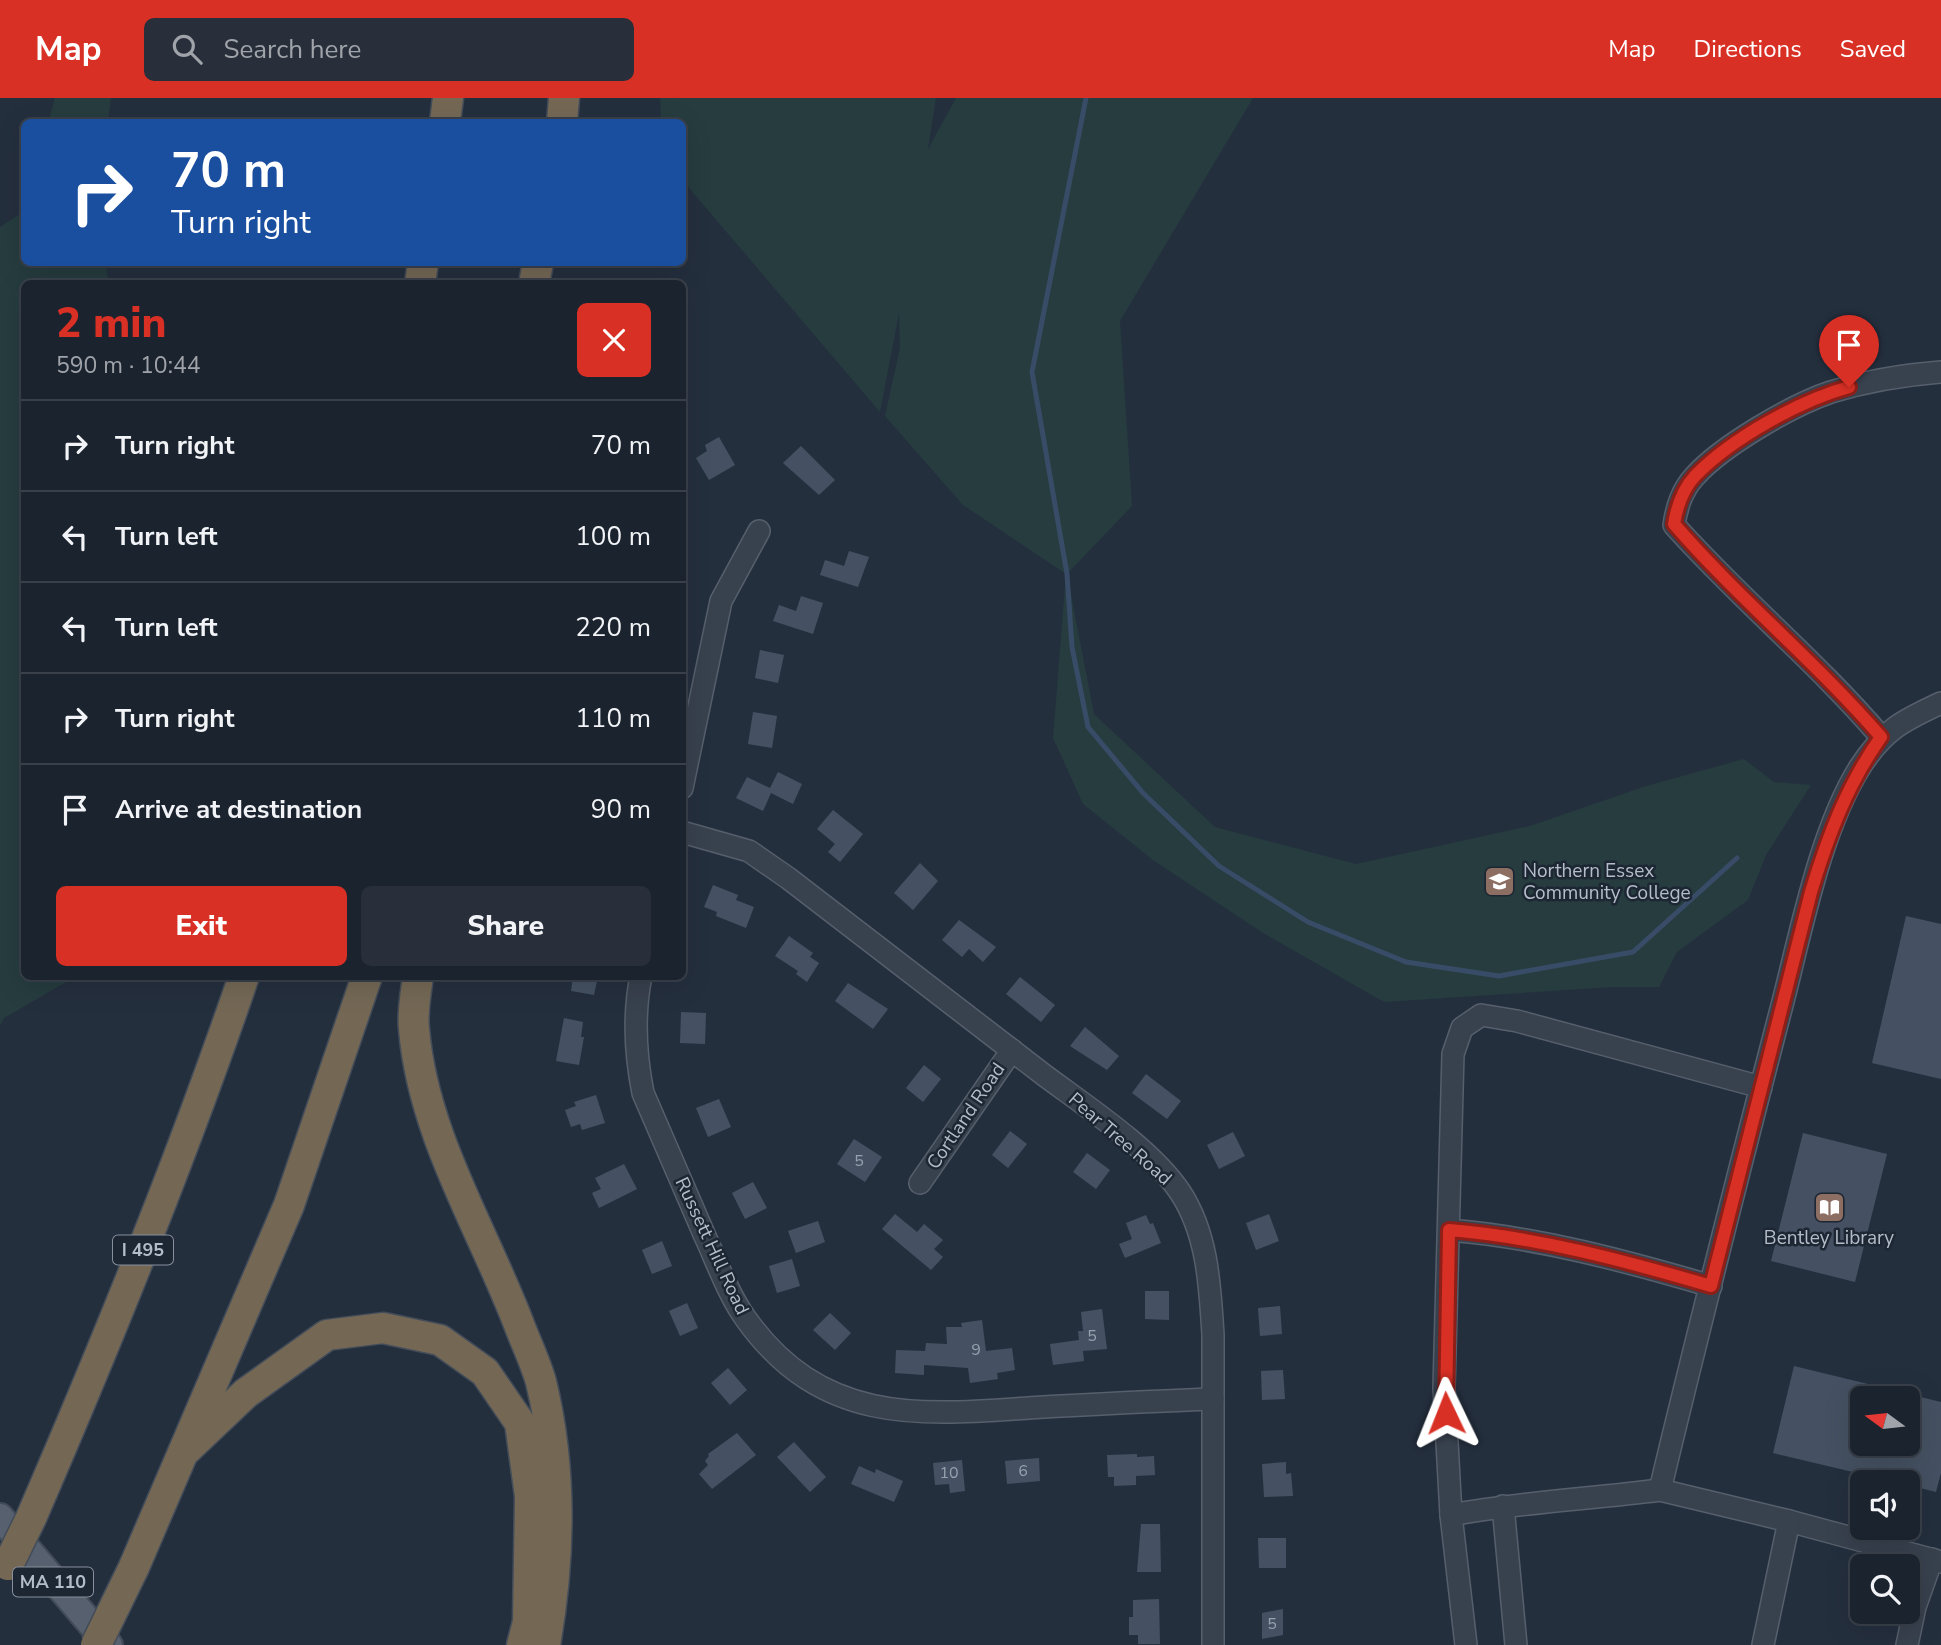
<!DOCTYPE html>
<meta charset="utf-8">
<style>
:root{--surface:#1b232e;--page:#282f3a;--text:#f1f3f6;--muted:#a0a4aa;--line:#39404a;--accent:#d93025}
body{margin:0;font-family:"Nunito Sans",sans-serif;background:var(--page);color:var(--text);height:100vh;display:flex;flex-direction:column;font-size:26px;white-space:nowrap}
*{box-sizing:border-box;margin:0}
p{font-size:23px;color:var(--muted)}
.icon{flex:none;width:38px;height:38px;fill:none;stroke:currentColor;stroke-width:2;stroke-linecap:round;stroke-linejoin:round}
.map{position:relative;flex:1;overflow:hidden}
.side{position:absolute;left:21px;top:182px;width:665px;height:700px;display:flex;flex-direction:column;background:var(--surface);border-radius:10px;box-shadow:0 7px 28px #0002,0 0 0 2px var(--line)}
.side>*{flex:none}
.top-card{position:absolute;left:21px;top:21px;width:665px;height:147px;border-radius:10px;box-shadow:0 7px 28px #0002,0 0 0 2px var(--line);background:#1a4fa0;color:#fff;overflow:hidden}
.needle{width:46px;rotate:285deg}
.tools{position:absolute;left:1850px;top:1288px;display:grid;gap:14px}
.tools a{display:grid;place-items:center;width:70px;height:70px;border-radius:10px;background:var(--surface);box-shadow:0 7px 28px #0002,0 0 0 2px var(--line);font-size:35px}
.pin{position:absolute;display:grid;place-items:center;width:60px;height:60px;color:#fff;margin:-72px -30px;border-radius:50% 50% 50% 0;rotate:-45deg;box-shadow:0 0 7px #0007}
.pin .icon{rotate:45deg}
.me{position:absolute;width:77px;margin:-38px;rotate:358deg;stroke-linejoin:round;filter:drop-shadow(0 0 5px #0008)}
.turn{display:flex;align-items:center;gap:24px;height:147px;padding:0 35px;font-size:32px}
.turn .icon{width:91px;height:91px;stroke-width:2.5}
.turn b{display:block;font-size:49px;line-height:60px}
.round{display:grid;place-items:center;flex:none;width:74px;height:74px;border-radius:10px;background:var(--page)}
.head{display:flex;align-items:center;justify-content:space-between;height:119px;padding:0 35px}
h1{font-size:42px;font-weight:800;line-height:52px;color:var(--accent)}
.cta{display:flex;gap:14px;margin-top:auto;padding:14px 35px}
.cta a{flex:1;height:80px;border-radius:10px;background:var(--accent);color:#fff;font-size:28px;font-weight:800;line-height:80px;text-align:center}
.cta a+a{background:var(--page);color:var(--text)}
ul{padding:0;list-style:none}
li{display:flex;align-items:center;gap:21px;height:91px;padding:0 35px;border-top:2px solid var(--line)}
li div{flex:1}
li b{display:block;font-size:26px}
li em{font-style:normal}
header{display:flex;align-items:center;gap:42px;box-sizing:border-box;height:98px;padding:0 35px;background:var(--accent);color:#fff}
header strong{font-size:33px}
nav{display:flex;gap:38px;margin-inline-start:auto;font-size:24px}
.search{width:490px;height:63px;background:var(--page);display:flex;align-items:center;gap:18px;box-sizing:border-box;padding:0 24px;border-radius:10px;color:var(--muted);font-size:26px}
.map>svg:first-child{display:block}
.green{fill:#263c3f}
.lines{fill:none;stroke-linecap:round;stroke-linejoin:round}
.stream{stroke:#394c67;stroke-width:5}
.building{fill:#455162}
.minor-casing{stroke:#565f6c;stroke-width:24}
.major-casing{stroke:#414a57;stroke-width:30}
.highway-casing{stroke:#434c59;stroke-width:33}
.minor{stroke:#38414e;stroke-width:21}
.major{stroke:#56606e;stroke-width:26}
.highway{stroke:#746855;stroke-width:30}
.highway-bridge-casing{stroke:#434c59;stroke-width:33;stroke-linecap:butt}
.highway-bridge{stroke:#746855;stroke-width:30}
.route-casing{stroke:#8d1f18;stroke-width:18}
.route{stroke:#d93025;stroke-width:12}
.labels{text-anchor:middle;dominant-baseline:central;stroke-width:5;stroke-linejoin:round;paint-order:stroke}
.number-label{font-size:16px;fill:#98a1af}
.shield{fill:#1d2633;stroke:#878f9c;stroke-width:2}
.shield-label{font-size:18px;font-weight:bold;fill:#b4bcc9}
.poi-label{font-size:19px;fill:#b4bcc9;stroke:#1d2633;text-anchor:start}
.street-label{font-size:19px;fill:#b4bcc9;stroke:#1d2633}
</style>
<header>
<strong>Map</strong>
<div class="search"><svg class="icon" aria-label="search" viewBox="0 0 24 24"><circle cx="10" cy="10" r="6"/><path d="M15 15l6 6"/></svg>Search here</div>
<nav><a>Map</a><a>Directions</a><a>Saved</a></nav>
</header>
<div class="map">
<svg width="1941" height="1547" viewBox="0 0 1941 1547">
<rect width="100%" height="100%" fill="#242f3e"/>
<g class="green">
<polygon points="55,0 111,0 108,24 48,24"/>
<polygon points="660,0 936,0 928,51 956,0 1253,0 1120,223 1132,408 1067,476 1094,616 1215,729 1356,766 1530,728 1646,688 1744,661 1774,684 1811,687 1766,757 1748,802 1677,854 1659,889 1613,889 1384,904 1263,835 1153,762 1083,706 1053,640 1066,476 963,407 885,318 900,250 899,215 880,314 683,83 682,24 661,24"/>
<polygon points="24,103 24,164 105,165 109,185 24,186 24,878 75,879 4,920 0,928 0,129 21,115"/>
</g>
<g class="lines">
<polyline class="stream" points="1086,0 1032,274 1067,476 1072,549 1088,629 1143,695 1219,768 1308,824 1406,864 1499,878 1633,854 1737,760"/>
</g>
<g class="building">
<polygon points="719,339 735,367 709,382 696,360 707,353 705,347"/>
<polygon points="801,348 835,382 819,397 783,365"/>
<polygon points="849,453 869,459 858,489 820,477 825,462 844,468"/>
<polygon points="801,498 823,505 813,536 773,523 779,507 796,513"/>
<polygon points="760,552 784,557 778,585 755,580"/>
<polygon points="753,614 777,618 772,650 748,646"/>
<polygon points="778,674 802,686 793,706 771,695 763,713 736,700 747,679 770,690"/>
<polygon points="833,712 863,736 840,764 828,754 835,746 817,731"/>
<polygon points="920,765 938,783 913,812 894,795"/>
<polygon points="713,787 738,797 736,802 754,809 746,830 716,818 717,814 704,809"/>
<polygon points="1906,818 1941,826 1941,981 1872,965"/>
<polygon points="959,822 996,849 983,864 969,851 962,859 942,842"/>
<polygon points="789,838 813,855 810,859 819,865 807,884 796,876 798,873 775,858"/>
<polygon points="573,878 598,878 594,897 571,893"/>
<polygon points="1020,879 1055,907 1041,924 1006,896"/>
<polygon points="848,885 888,911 873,931 835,903"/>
<polygon points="681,914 706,915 705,946 680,945"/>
<polygon points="564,920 583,924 581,939 584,939 579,967 556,963"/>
<polygon points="1085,929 1119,958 1107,972 1070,948"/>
<polygon points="924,967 941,981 923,1004 906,990"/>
<polygon points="1146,976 1181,1003 1167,1021 1132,995"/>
<polygon points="596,997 605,1025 582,1032 580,1026 571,1029 565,1012 576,1008 574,1004"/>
<polygon points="719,1001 731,1029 708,1039 696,1010"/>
<polygon points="1010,1033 1027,1046 1008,1070 992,1057"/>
<polygon points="1233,1034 1245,1058 1219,1071 1207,1047"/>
<polygon points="1803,1035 1887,1056 1855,1184 1771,1163"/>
<polygon points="854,1041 882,1059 865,1084 837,1066"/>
<polygon points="1087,1055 1110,1072 1096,1091 1073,1074"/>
<polygon points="624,1066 637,1091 599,1110 592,1095 601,1091 595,1080"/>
<polygon points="753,1084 767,1110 745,1121 732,1095"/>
<polygon points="895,1116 917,1134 924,1126 943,1142 934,1151 943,1159 931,1172 882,1131"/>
<polygon points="1269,1116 1279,1143 1256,1152 1246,1125"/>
<polygon points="1146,1117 1150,1126 1153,1125 1161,1145 1125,1160 1119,1146 1132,1141 1126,1125"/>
<polygon points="818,1123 825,1144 796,1155 788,1133"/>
<polygon points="662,1143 672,1168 652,1176 642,1152"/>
<polygon points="792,1161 800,1188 777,1195 769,1168"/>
<polygon points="1145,1193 1169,1193 1169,1222 1145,1221"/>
<polygon points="687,1205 698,1230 680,1238 669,1213"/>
<polygon points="1280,1208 1282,1236 1260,1238 1258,1210"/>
<polygon points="1102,1211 1107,1251 1083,1253 1084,1263 1053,1267 1050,1246 1079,1242 1078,1233 1083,1233 1081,1214"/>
<polygon points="830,1215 851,1235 835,1252 813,1232"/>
<polygon points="982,1222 986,1253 1012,1250 1015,1272 997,1275 998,1281 970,1285 968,1270 924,1267 924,1277 895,1275 896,1252 925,1253 926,1245 947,1246 946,1229 962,1229 961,1225"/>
<polygon points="1794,1268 1905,1295 1904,1300 1862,1300 1862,1346 1908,1346 1908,1296 1941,1304 1941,1375 1936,1394 1908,1387 1908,1384 1895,1384 1773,1355"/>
<polygon points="728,1270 747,1292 730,1307 711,1285"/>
<polygon points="1283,1272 1285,1301 1262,1302 1261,1273"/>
<polygon points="737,1335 756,1357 712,1391 699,1376 708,1367 705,1363 709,1358 708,1356"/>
<polygon points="794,1344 826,1379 810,1394 777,1359"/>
<polygon points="1137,1356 1137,1359 1154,1358 1155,1377 1136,1378 1136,1387 1114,1388 1114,1379 1108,1379 1107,1357"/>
<polygon points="1039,1360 1040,1383 1007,1386 1005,1363"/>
<polygon points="962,1362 965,1393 950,1395 949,1386 935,1387 933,1365"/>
<polygon points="1286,1364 1286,1376 1291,1375 1293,1398 1264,1399 1262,1366"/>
<polygon points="859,1368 875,1375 876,1371 903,1383 894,1404 851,1386"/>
<polygon points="1141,1426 1160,1426 1161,1474 1137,1474"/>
<polygon points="1258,1440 1286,1440 1286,1470 1259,1470"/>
<polygon points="1159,1501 1160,1546 1138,1546 1138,1537 1129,1537 1129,1519 1133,1519 1133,1502"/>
<polygon points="1283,1511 1283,1537 1262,1541 1262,1515"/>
</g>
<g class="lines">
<defs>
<g id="minor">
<path d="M1881,639c-64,-75 -141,-138 -207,-212 3,-19 8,-35 21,-49 27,-30 97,-71 136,-84 36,-11 72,-17 110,-20"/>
<polyline points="682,690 721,503 759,433"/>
<path d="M682,734l67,19 39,27c85,66 171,131 256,197 43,32 107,74 136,117 28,42 30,95 33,143v310"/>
<path d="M641,878c-8,40 -6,77 2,117 20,47 41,94 61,141 13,28 24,60 42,85 78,109 179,96 297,88 57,-3 113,-6 170,-8"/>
<polyline points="920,1085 1012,952"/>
<path d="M1449,1132c88,7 177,31 262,56"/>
<polyline points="1660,1392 1789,1423 1941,1464"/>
<polyline points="1503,1408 1516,1547"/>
<polyline points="1451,1417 1444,1290 1453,956 1462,930 1481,917 1517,923 1761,989"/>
<path d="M1466,1547l-15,-130c69,-13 140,-16 209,-25 38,-159 79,-319 120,-477 20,-75 39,-181 80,-246 24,-37 42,-46 81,-64"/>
<polyline points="1763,1547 1789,1423"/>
<polyline points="1907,1547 1915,1509 1932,1461"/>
</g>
<polyline id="major" points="0,1419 109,1547"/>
<g id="highway">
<polyline points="445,24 448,0"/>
<polyline points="562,24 564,0"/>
<polyline points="420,186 423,164"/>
<polyline points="534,186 538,164"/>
<path d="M418,878c-2,17 -6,36 -4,53 9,107 69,200 106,298 7,18 16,37 21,55 21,86 19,177 4,263"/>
<polyline points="187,1351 246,1295 327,1237 383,1230 440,1242 485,1274 520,1325 530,1398 528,1524 522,1547"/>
<path d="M31,1420c77,-178 150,-357 213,-542"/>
<polyline points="134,1469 289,1107 367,878"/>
</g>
</defs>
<use href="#minor" class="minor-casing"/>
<use href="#major" class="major-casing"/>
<use href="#highway" class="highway-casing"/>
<use href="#minor" class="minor"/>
<use href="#major" class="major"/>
<use href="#highway" class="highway"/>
<defs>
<g id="highway-bridge">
<polyline points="8,1467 31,1420"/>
<polyline points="96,1547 134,1469"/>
</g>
</defs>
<use href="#highway-bridge" class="highway-bridge-casing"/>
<use href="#highway-bridge" class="highway-bridge"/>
</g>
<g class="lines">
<defs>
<path id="route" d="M1446,1315l3,-183c88,7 177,31 262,56l100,-394c17,-56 36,-107 70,-155 -65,-75 -142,-138 -207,-213 3,-18 8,-34 21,-48 37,-38 104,-75 154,-89"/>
</defs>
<use href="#route" class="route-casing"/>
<use href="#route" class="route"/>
</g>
<defs>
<symbol id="university-square" viewBox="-11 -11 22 22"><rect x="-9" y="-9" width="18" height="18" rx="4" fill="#8d6e63" stroke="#1d2633"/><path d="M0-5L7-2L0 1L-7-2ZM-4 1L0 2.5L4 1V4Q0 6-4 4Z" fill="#fff"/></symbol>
<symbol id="library-square" viewBox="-11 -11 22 22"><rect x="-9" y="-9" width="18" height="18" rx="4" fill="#8d6e63" stroke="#1d2633"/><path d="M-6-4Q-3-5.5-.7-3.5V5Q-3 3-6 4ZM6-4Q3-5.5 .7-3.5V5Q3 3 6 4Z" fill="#fff"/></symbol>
</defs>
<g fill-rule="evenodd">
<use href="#university-square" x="1482" y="766" width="35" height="35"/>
<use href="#library-square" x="1812" y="1092" width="35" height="35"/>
</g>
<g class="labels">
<g class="number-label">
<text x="859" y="1063">5</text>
<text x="1092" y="1238">5</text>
<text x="976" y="1252">9</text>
<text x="1023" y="1373">6</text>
<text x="949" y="1375">10</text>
<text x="1272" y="1526">5</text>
</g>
<g class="shield">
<rect x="113" y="1137.5" width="60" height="29" rx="5"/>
<rect x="13" y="1469.5" width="80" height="29" rx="5"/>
</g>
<g class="shield-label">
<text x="143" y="1152">I 495</text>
<text x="53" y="1484">MA 110</text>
</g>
<g class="poi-label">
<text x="1523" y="773">Northern Essex<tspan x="1523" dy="22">Community College</tspan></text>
<text x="1829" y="1140" text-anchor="middle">Bentley Library</text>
</g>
<g class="street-label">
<text transform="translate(966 1018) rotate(-56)">Cortland Road</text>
<text transform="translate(1120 1041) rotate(41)">Pear Tree Road</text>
<text transform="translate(712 1148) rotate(65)">Russett Hill Road</text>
</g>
</g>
</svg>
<div class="tools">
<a><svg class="needle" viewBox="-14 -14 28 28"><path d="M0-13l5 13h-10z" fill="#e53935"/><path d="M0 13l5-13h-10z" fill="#a0a4aa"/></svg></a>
<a><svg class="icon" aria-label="sound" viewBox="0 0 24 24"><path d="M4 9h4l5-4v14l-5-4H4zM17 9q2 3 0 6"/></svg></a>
<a><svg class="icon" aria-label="search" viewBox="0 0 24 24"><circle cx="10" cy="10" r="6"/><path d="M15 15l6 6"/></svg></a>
</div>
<div class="pin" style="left:1849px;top:289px;background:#d93025"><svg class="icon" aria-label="arrive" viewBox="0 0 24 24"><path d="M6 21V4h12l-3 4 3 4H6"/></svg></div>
<svg class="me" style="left:1446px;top:1315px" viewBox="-20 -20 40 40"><path d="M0-17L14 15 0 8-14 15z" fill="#d93025" stroke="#fff" stroke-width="4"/></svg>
<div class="top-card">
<div class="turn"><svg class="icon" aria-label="right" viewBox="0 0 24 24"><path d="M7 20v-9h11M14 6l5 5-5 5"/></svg><div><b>70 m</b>Turn right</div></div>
</div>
<section class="side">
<div class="head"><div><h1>2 min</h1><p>590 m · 10:44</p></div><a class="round" style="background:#d93025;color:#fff"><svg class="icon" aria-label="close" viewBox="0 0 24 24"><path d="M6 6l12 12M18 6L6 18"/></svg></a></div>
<ul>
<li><svg class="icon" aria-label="right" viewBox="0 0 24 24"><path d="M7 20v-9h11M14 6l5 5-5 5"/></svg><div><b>Turn right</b></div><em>70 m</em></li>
<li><svg class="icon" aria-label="left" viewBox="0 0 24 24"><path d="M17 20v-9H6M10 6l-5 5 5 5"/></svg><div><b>Turn left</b></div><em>100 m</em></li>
<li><svg class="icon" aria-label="left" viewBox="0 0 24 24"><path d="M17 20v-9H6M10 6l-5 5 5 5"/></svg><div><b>Turn left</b></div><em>220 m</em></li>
<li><svg class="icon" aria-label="right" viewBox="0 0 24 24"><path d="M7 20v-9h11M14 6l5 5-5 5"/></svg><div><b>Turn right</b></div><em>110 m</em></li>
<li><svg class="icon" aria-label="arrive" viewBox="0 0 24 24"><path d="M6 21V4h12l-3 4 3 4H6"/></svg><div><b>Arrive at destination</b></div><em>90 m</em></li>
</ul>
<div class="cta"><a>Exit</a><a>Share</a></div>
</section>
</div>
